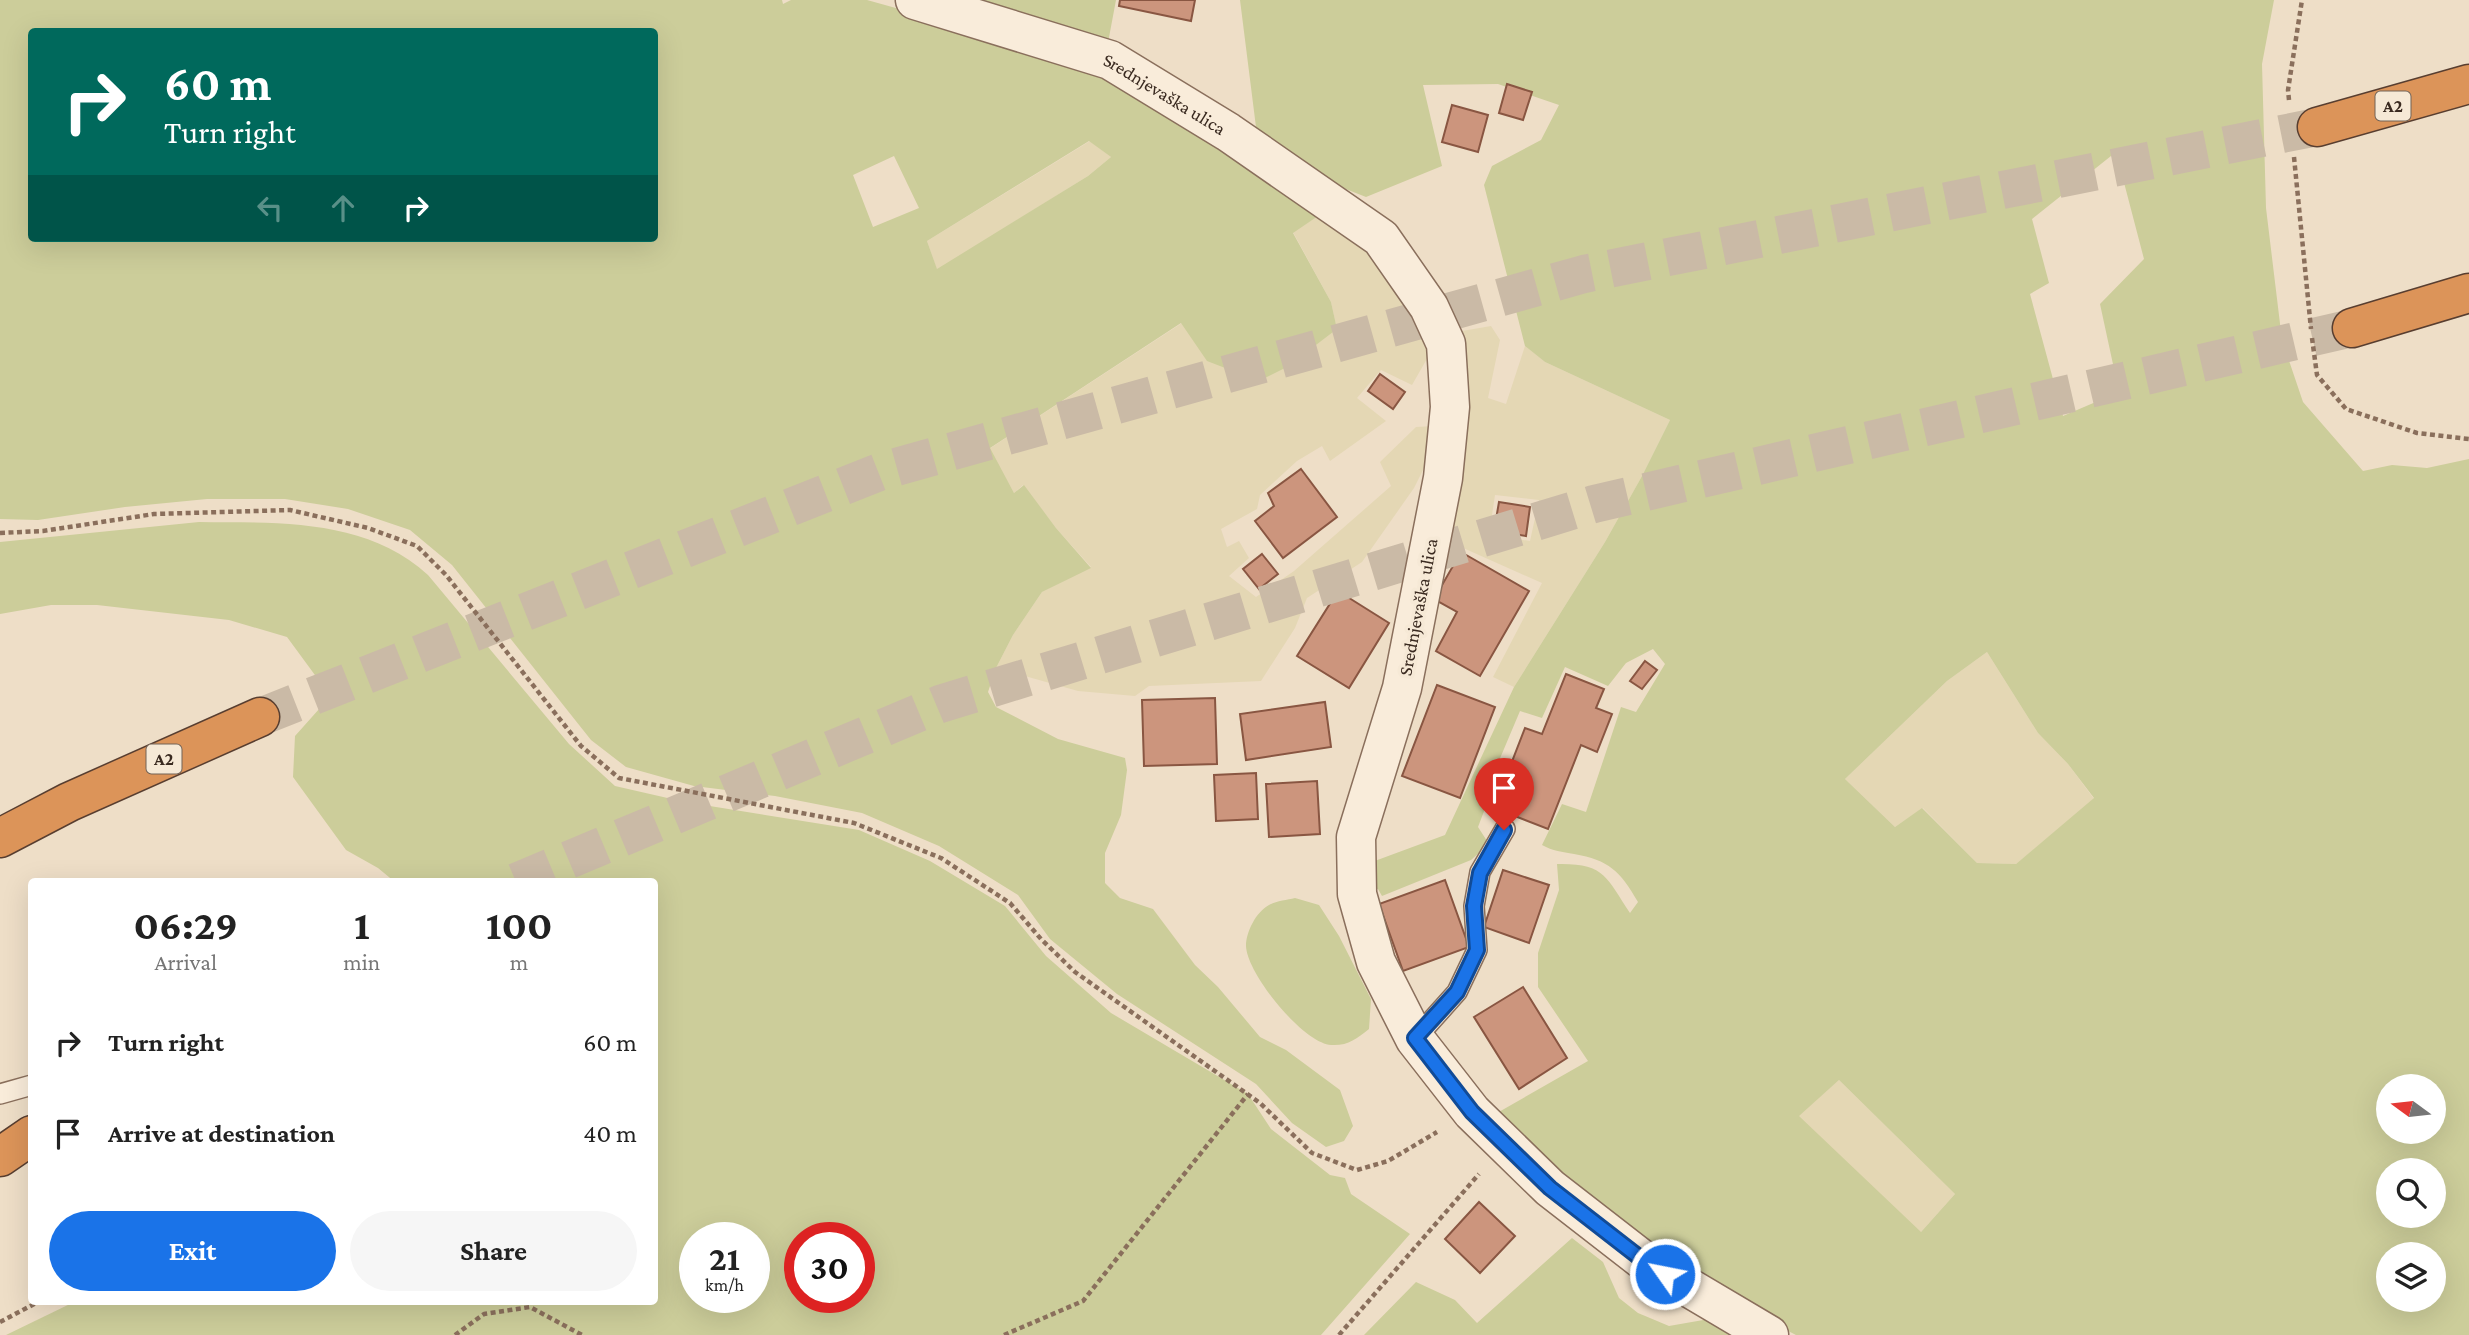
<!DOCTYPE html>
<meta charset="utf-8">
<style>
:root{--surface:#fff;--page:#f6f6f6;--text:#222;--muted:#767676;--accent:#1a73e8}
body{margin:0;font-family:"Crimson Pro",serif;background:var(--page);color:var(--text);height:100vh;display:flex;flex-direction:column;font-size:26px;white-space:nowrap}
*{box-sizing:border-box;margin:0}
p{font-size:23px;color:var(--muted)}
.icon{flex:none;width:38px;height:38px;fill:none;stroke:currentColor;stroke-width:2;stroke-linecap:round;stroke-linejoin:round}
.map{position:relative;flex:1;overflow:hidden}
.details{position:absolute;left:28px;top:878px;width:630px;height:427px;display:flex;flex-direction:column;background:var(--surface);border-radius:7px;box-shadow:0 7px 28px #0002}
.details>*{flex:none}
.top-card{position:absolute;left:28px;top:28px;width:630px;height:214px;border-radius:7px;box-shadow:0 7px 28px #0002;background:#00695c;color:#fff;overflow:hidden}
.needle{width:46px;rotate:285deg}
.fabs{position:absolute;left:2376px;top:1074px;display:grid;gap:14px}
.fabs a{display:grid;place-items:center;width:70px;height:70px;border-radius:50%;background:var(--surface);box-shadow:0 7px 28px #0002;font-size:35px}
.speed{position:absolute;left:679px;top:1222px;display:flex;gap:14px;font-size:35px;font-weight:700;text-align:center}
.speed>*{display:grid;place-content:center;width:91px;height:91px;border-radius:50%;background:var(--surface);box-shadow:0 7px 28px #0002;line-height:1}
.speed small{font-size:18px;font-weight:400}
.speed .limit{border:10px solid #d22;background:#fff;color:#111}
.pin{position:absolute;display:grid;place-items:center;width:60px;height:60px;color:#fff;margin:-72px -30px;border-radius:50% 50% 50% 0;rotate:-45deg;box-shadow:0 0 7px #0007}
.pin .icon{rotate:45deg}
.me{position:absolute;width:77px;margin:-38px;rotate:303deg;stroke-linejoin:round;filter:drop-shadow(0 0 5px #0008)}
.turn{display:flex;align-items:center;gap:24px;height:147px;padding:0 21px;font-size:32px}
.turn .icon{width:91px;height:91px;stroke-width:2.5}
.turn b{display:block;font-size:49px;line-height:60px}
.lanes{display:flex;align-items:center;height:66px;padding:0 21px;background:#0003;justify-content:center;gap:35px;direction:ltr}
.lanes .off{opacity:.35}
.eta{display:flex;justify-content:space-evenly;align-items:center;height:119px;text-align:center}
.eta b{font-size:42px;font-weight:700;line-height:49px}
.cta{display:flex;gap:14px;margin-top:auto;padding:14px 21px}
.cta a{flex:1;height:80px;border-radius:42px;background:var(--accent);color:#fff;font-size:28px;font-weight:700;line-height:80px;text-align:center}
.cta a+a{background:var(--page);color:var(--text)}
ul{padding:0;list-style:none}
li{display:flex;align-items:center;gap:21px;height:91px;padding:0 21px}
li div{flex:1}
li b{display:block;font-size:26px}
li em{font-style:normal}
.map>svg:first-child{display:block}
.farmland{fill:#e4d7b4;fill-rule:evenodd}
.green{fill:#cccd9a;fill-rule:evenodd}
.building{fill:#cc957d;stroke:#895642;stroke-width:2}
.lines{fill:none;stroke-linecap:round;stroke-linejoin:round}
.motorway-tunnel{stroke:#cabaa6;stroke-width:38;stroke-dasharray:38 19;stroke-linecap:butt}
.service-casing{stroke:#8a6f5c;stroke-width:22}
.minor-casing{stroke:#8a6f5c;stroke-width:41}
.motorway-casing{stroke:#583e30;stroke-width:41}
.path{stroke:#8a6f5c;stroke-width:4.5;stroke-dasharray:5 3.5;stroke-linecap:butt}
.service{stroke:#f9ecda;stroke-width:19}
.minor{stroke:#f9ecda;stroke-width:38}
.motorway{stroke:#dc9459;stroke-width:38}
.route-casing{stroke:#114b97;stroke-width:18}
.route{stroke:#1a73e8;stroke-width:12}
.labels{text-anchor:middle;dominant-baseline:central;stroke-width:7;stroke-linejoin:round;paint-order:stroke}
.shield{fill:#f6e9d6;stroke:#726357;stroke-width:2}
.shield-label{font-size:18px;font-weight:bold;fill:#3a2a20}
.street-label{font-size:19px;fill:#3a2a20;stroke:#f6e9d6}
</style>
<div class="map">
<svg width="2469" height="1335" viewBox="0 0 2469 1335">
<rect width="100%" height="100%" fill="#eedec7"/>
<g class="farmland">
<polygon points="1090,141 1111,157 1088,176 937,270 927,241"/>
<polygon points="1321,214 1368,248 1422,321 1432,350 1412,385 1381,370 1357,398 1386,421 1330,461 1322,446 1297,461 1260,495 1257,509 1221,529 1227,547 1239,541 1249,558 1229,576 1256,597 1294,571 1391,486 1380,462 1416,427 1434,426 1436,444 1414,488 1362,562 1307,598 1295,628 1261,681 1149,686 1135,696 1078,691 996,668 1013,635 1042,592 1091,567 1056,528 1023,485 1014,493 989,449 1182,323 1259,381 1287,366 1337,329 1331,302 1293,232"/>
<path d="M1491,326l9,14 -12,58 18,6 19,-58 20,16 125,58 -28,56 -37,66 -91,145 -21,-10 49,-94 -90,-40 7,-73 4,-61 -1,-78zM1495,495l44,5 -9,41 -41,-6z"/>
<polygon points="1987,652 2038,733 2068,764 2094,799 2016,864 1977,863 1923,808 1895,827 1845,779 1947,681"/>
<polygon points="1839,1080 1955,1194 1920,1233 1798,1116"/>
</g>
<g class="green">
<path d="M0,0h782l1,4 8,-4h76l191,53 132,65 131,96 -28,19 38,69 6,27 -50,38 -28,14 -52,-20 -26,-38 -191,125 24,45 10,-8 32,43 35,40 -49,24 -29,43 -17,33 -8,24 8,15 62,32 67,19 2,12 -6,45 -16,38v30l15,15 33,11 42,56 23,22 42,50 26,13 54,40 13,36 -9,15 -18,6 -34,-24 -36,-39 -139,-90 -67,-55 -32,-44 -79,-49 -77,-33 -87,-17 -81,-10 -68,-19 -35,-27 -139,-175 -42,-35 -62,-21 -63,-10h-78l-82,8 -87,13 -38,-1zM32,32h622v206h-622zM1089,141l22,16 -23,19 -151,93 -10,-28zM894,156l25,52 -46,19 -20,-52z"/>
<polygon points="956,0 1116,0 1107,48"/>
<path d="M1240,0h1034l-12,64 4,144 16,132 21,62 60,69 29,-6 35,3 42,-9v876h-673l-100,-52 -206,-166 98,-56 -50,-74v-34l21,-63 -2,-26c48,-1 49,13 73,49l8,-11c-18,-31 -29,-42 -64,-48 -12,-2 -21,-3 -32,-9l20,-41 24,8 35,-105 15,5 29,-48 -12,-15 -27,14 -18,23 -43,-19 -23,51 -22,-7 -38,90 4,5 -8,21 11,17 -18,16 -89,36 -4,-7h-8l2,-27 73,-27 69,-148 91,-145 37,-66 28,-56 -125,-58 -20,-16 -41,-161 8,-19 49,-26 18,-35 -61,-21 -75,1 19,81 -76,31 -33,-13 -76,-49zM2116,152l28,107 -44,45 19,88 -56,24 -33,-122 19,-11 -17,-64zM1987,652l51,81 30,31 26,34 -78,66 -39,-1 -55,-55 -27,19 -50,-48 102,-98zM1839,1080l116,114 -34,38 -122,-116zM2389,1087h45v45h-45zM2389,1171h45v45h-45zM2389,1255h45v45h-45z"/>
<path d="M199,522c80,1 166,-4 229,53l141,169 46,42 70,16 174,28 71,31 75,45 41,50 65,57 137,81 23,35 59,46 15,3 6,16 59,40 -89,101h-1315l68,-33h580v-420h-259l-17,-14 -32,-18 -53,-73 2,-41 25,-28 3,-22 -36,-49 -58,-17 -132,-15h-46l-51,9v-72zM695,1237h59v60h-59zM800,1237h59v60h-59z"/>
<path d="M1295,898l24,7 20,31 32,63 -2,30c-13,10 -21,17 -38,16 -28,-2 -84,-71 -85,-99 0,-14 10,-34 23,-41 7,-4 18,-5 26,-7z"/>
<polygon points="1572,1238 1603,1262 1619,1298 1638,1313 1669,1326 1709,1319 1739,1335 1364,1335 1416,1282 1455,1300 1477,1323"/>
</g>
<g class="building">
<polygon points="1120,0 1195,0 1191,21 1119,6"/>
<polygon points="1507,84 1532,92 1523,120 1499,113"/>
<polygon points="1452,105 1488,115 1478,152 1442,142"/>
<polygon points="1380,374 1405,392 1393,409 1368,391"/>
<polygon points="1301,469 1337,517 1283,558 1255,521 1274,506 1268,493"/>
<polygon points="1499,502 1530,507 1526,536 1494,531"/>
<polygon points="1461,552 1529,591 1480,676 1436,651 1457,612 1434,599"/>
<polygon points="1262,554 1278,574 1259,589 1243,569"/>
<polygon points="1338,591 1389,623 1349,688 1297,656"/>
<polygon points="1645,661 1657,670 1642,689 1630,681"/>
<polygon points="1566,674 1604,689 1596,708 1612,714 1597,752 1581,745 1548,829 1494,808 1525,728 1542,734"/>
<polygon points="1437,685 1495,707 1460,798 1402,776"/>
<polygon points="1215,698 1217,764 1144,766 1142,700"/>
<polygon points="1325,702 1331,747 1246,760 1240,714"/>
<polygon points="1256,773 1258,819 1216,821 1214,775"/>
<polygon points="1317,781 1320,834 1269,837 1266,784"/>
<polygon points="1503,870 1549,885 1529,943 1484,927"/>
<polygon points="1445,880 1469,947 1403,971 1379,904"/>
<polygon points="1523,987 1567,1058 1519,1089 1474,1017"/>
<polygon points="1479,1202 1515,1236 1480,1273 1445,1239"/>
</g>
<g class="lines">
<g class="motorway-tunnel">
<polyline points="260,717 882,471 1584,274 2317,127"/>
<polyline points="516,882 940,704 1594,504 2352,328"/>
</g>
<defs>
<g id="service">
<polyline points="1415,1039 1457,992 1477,950 1474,906 1480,872 1505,829"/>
<polyline points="0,1094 32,1085"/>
</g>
<g id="minor">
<path id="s1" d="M915,0l195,60 118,72 153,106 48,69 17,37 4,63 -7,71 -41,210 -46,149 1,57 19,68 39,77 57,73 78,76 94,73 125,74"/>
</g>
<g id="motorway">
<polyline points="2317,127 2469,84"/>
<polyline points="2352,328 2469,293"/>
<polyline points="0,838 69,802 260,717"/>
<polyline points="0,1157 32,1135"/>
</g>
</defs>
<use href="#service" class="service-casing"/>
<use href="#minor" class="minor-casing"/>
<use href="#motorway" class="motorway-casing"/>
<g class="path">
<polyline points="2289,100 2288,90 2302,0"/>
<polyline points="2294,157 2311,329"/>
<polyline points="2312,338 2317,375 2346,409 2417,433 2469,439"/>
<polyline points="0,533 43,531 154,514 290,510 368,528 417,546 446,575 581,746 619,778 854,823 941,858 1010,903 1041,939 1075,972 1260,1103 1312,1153 1357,1170 1388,1161 1437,1132"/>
<polyline points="0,1322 38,1302"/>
<polyline points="455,1335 484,1314 530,1307 582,1335"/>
<polyline points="1004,1335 1083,1301 1248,1094"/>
<polyline points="1339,1335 1479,1174"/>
</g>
<use href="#service" class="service"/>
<use href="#minor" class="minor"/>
<use href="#motorway" class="motorway"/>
</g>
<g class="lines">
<defs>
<polyline id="route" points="1504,830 1480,873 1474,906 1477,950 1457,992 1415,1038 1472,1112 1550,1188 1644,1261 1665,1274"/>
</defs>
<use href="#route" class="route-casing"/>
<use href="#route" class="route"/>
</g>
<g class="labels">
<g class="shield">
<rect x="2375.5" y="91.5" width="35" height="29" rx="5"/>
<rect x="146.5" y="744.5" width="35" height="29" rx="5"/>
</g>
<g class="shield-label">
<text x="2393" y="106">A2</text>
<text x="164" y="759">A2</text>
</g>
<g class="street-label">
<text stroke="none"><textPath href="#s1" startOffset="268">Srednjevaška ulica</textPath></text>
<text transform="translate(1418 607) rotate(-79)">Srednjevaška ulica</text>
</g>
</g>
</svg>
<div class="fabs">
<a><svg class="needle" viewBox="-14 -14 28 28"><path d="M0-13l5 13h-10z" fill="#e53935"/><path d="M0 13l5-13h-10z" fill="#767676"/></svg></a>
<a><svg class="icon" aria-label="search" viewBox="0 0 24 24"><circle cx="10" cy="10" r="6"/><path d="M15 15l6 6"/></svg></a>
<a><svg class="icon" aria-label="layers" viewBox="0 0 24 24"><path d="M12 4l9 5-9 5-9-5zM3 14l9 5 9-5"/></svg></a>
</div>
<div class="speed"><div>21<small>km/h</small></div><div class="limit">30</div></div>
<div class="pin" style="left:1504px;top:830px;background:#d93025"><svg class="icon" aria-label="arrive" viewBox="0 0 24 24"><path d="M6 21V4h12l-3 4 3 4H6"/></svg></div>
<svg class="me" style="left:1665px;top:1274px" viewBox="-20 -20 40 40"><circle r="17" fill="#1a73e8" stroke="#fff" stroke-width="3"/><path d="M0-11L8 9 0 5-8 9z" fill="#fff"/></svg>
<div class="top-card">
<div class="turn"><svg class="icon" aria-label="right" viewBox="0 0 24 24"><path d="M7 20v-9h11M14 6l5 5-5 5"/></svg><div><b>60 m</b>Turn right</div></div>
<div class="lanes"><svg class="icon off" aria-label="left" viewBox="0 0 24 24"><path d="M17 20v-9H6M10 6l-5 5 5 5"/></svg><svg class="icon off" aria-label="ahead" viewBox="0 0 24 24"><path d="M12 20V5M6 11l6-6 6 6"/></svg><svg class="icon" aria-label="right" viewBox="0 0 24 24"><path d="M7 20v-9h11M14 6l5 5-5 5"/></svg></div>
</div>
<section class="details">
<div class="eta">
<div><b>06:29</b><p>Arrival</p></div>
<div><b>1</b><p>min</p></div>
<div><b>100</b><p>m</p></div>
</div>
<ul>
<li><svg class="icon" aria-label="right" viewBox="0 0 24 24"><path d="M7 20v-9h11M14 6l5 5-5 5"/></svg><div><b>Turn right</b></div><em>60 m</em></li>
<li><svg class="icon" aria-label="arrive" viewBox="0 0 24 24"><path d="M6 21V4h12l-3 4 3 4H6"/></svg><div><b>Arrive at destination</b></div><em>40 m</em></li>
</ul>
<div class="cta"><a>Exit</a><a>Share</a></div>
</section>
</div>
